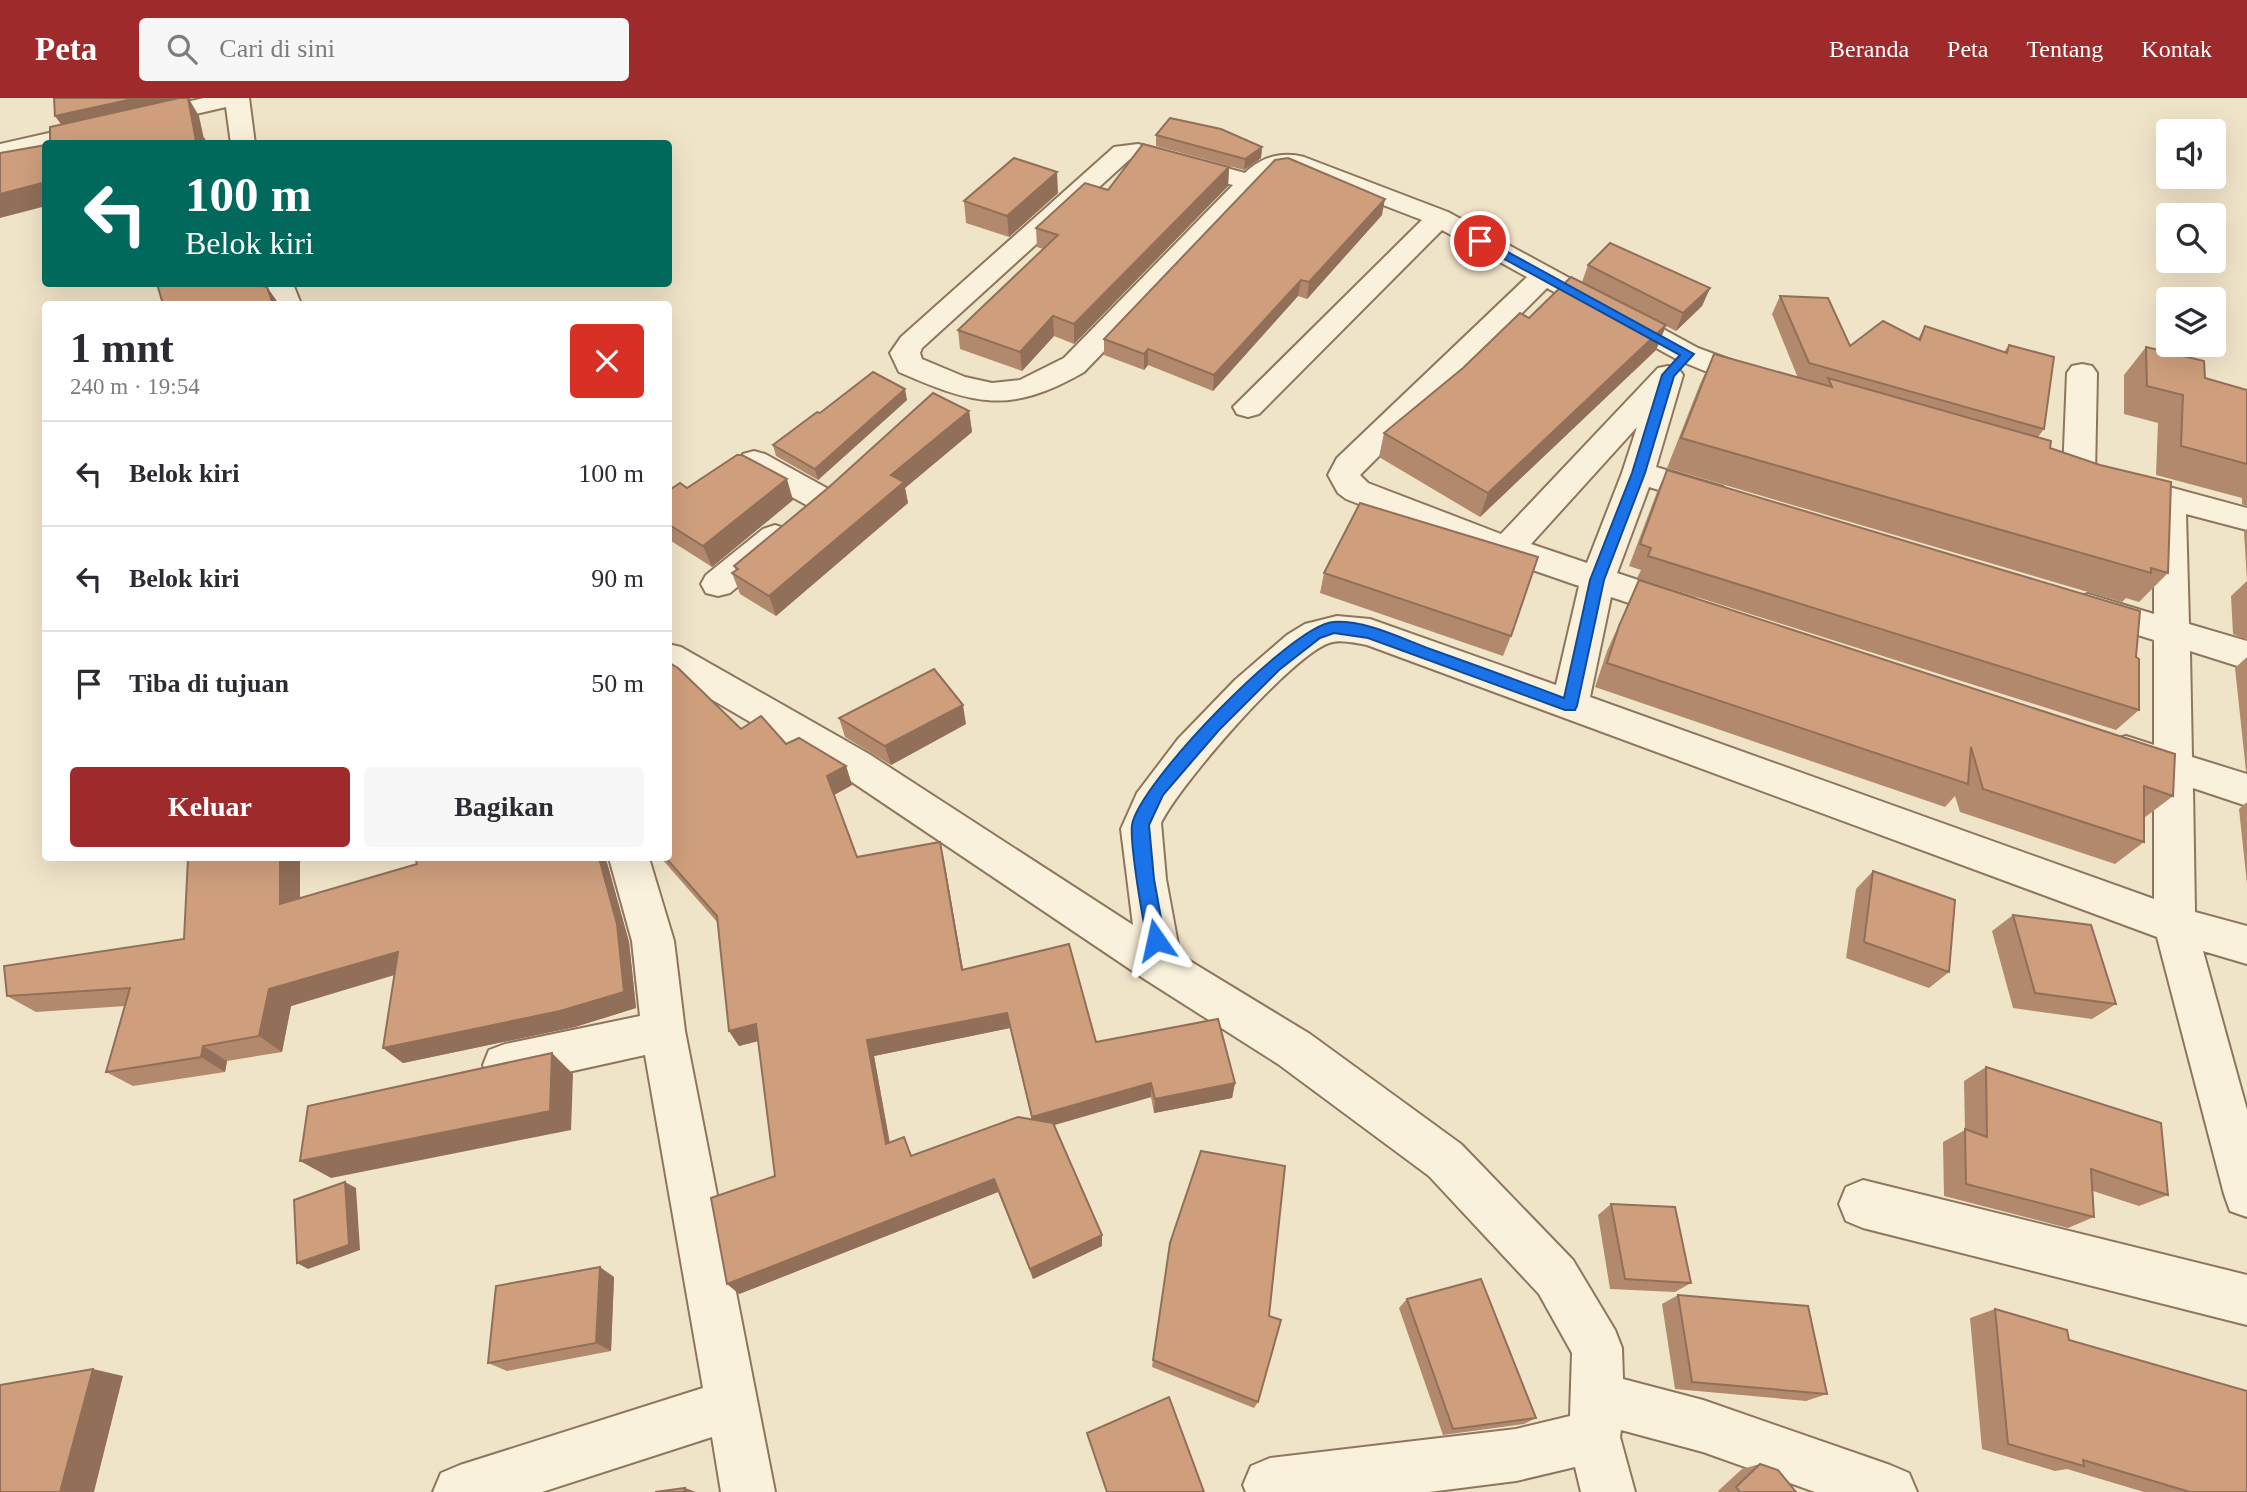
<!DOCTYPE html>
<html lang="id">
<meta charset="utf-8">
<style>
:root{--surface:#fff;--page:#f7f7f7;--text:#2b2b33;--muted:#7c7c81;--line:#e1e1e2;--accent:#9e2a2b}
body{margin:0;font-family:Georgia,serif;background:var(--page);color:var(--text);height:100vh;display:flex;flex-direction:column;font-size:26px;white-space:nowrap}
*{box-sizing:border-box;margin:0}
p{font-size:23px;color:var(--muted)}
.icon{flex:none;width:38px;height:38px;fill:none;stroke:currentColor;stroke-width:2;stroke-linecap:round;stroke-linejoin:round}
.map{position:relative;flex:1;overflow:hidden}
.panel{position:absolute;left:42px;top:203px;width:630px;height:560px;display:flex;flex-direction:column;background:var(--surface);border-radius:7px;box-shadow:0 7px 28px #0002}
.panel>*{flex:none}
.hud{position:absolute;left:42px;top:42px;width:630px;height:147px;border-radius:7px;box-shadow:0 7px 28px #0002;background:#00695c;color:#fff;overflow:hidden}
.buttons{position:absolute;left:2156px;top:21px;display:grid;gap:14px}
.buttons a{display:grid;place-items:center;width:70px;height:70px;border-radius:7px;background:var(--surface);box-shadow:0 7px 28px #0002;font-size:35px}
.pin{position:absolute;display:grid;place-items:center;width:60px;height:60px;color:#fff;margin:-30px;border:4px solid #fff;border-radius:50%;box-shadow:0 2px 7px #0007}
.me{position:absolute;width:77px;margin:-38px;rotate:349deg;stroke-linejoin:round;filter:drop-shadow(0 0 5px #0008)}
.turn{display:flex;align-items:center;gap:24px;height:147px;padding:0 28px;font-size:32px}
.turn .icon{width:91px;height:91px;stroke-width:2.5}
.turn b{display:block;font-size:49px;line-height:60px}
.round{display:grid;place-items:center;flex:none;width:74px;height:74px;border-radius:7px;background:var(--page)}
.summary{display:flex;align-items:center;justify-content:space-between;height:119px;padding:0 28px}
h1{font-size:42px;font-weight:700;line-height:52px}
.primary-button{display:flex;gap:14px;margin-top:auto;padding:14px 28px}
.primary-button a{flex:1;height:80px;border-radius:7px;background:var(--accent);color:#fff;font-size:28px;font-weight:700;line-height:80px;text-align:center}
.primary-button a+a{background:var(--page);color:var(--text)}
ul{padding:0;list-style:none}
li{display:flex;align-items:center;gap:21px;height:105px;padding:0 28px;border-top:2px solid var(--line)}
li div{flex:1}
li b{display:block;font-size:26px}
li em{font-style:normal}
header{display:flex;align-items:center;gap:42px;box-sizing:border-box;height:98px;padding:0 35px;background:var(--accent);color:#fff}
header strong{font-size:33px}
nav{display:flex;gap:38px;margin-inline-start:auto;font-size:24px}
.search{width:490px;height:63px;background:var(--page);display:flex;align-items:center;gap:18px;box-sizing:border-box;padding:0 24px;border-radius:7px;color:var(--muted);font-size:26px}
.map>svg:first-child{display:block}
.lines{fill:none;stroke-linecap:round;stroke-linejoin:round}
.minor-casing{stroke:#8d765c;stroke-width:4}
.minor{fill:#faf1dc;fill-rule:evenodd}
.wall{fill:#b2896c;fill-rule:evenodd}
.shaded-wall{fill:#916f58}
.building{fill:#cf9f7d;stroke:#916f58;stroke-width:2}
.route{fill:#1a73e8;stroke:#114b97;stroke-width:2}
</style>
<header>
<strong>Peta</strong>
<div class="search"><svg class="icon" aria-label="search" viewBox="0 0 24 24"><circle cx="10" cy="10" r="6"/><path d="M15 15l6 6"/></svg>Cari di sini</div>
<nav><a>Beranda</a><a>Peta</a><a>Tentang</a><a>Kontak</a></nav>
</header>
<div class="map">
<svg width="2247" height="1394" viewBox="0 0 2247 1394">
<rect width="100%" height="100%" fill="#f0e4c8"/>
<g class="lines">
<defs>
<g id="minor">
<polygon points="204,0 249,0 255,46 231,46 226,9 66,46 46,46 46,50 0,60 0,46"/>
<path d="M1138,46l107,29c16,-16 37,-22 59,-16l144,55 250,136 73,27 4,7 -4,7 -11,3 -11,-3 -71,-29 -131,-72 -187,187 8,8 133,51 157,-166 10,-2 10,2 5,7 -27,92 67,20 5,8 -5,8 -11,3 -63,-19 -32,86 78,26 5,9 -5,9 -12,4 -72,-24 -21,100 564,202v-124l-41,-13 -6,-11 6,-11 13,-4 28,9v-105l-78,-24 -5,-9 5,-9 12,-4 66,20v-109l-44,-12 -5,-8 5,-8 11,-3 126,34v22l-61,-16 3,110 58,17v28l-57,-18 2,106 55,17v32l-54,-18 2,124 52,14v38l-44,-13 44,159v107l-17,-6 -6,-17 -67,-257 -790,-292c-12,-2 -27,-6 -38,-2 -38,13 -150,142 -168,180l5,56 14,76 130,79 151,110 112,116 42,70 7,18 1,31 80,21 187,65 19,8 8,19h-102l-112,-40 -82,-22 -1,7 15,55h-54l-6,-25 -59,14 -87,11h-183l-3,-7 8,-19 19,-8 246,-29 54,-13 2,-63 -33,-59 -110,-118 -151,-112 -132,-84 -303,-204 -175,-102v-30l13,3 188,107 264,171 -12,-96 16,-36 41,-54 57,-59 52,-45 18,-11 32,-8 33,3 186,66 23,-99 -84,-29 -149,-58 -8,-6 -10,-18 9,-17 190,-181 -85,-47 -183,184 -11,3 -11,-3 -4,-7 189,-187 -130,-50 -14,1 -194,201c-75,43 -109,33 -185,0l-9,-19 11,-16 213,-190zM1130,61h7l96,26 -169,173 -44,22 -28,3 -27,-6 -43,-18 -2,-6 2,-5zM1637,329l-15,46 -35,90 -56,-19z"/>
<polygon points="265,186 293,186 301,206 273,206"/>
<polygon points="2082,266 2092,268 2097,275 2095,376 2090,384 2079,387 2068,384 2063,376 2067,275 2072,268"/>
<polygon points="754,353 765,356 832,393 837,401 832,409 821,412 810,409 743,372 738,364 743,356"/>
<polygon points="775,427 787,431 792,439 787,447 730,495 718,498 706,495 701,486 706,477 763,431"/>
<polygon points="609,760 649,760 674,843 685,933 775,1394 721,1394 712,1339 542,1394 433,1394 441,1375 460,1367 703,1290 645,957 505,988 489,982 483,967 489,952 505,946 640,918 632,843"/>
<polygon points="1863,1082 2247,1177 2247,1227 1863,1130 1846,1123 1839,1106 1846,1089"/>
</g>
</defs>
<use href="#minor" class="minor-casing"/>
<use href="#minor" class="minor"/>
</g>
<g class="wall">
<polygon points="1156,37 1262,49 1261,60 1244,72 1156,48"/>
<polygon points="1229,69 1228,88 1074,246 1054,238 1022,273 960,251 958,232 1043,151 1037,149 1036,130 1108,92"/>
<polygon points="1058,95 1009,139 966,125 964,103"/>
<polygon points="1382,117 1307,201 1298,198 1213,293 1148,267 1144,272 1104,257 1104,241"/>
<polygon points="1588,167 1710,190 1702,208 1676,233 1666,228 1656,252 1480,419 1379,359 1384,335 1582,184"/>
<polygon points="1780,198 1850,248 1918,241 1925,228 2004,254 2009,247 2044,331 2038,339 2050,350 2168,475 2139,504 2126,500 2122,504 1667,370 1700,286 1714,256 1798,280 1772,216"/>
<polygon points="2146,249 2205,280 2247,292 2247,408 2242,406 2242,400 2156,377 2158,325 2124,316 2124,277"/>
<polygon points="907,302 818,382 776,358 773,347 820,315"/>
<polygon points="969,313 972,334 905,390 908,405 776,518 740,496 732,475 736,473 734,468"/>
<polygon points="1667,372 2136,559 2139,612 2116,632 1637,480 1641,472 1629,468 1657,394"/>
<polygon points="687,390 793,402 712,469 668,441 668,393"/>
<polygon points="2247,431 2247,542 2233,536 2231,498 2247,483 2244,434"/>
<polygon points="1324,475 1511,538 1503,558 1320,495"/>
<polygon points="1639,482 2173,698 2144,720 2144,744 2115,766 1960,714 1955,698 1945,709 1595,589 1607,553"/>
<polygon points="2247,559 2247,674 2246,673 2235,570"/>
<polygon points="839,620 966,626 891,667 845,639"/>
<path d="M741,631l105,37 6,19 -18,10 23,62 83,-15 4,18 19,110 133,72 139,41 -3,15 -78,15 -3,-16 -98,28 49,110v11l-69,33 -35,-87 -259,102 36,-118 -17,-135 -19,5 -10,-15 -11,-108 -57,-65h7zM1010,930l22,92 -120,36 -8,-19 -14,6 -16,-87z"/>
<polygon points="2247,704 2247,786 2239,711"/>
<polygon points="300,760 300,800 417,766 415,760 607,760 606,761 629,844 636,910 575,929 403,965 383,950 395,877 291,908 282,954 227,963 225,974 133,988 106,974 125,908 36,914 7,898 184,841"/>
<polygon points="1873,773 1949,874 1929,890 1846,860 1856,791"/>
<polygon points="2013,817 2116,906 2092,921 2013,910 1992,833"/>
<polygon points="1986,969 2168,1097 2139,1108 2093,1093 2094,1119 2068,1130 1944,1098 1943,1044 1965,1032 1964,983"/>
<polygon points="1611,1106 1691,1185 1675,1194 1610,1191 1598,1117"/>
<polygon points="1170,1145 1258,1304 1254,1310 1152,1269"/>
<polygon points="614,1179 611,1253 507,1273 488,1265"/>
<polygon points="1678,1197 1827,1296 1806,1303 1675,1291 1662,1206"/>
<polygon points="1407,1201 1536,1320 1524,1326 1443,1337 1399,1210"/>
<polygon points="1995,1211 2069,1242 2247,1394 2144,1394 2067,1371 2055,1373 1982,1351 1970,1220"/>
<polygon points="1760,1366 1796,1394 1719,1394 1718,1393 1742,1371"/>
</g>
<g class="shaded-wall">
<polygon points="137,0 192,0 189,1 199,18 204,41 207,46 63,29 55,18"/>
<polygon points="1262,49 1261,60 1244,72 1245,61"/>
<polygon points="1229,69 1228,88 1074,246 1074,226"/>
<polygon points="1057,74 1058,95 1009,139 1007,118"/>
<polygon points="46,84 46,108 0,120 0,96"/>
<polygon points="1385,101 1382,117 1307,201 1309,184"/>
<polygon points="1301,182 1298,198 1213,293 1214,277"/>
<polygon points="267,189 279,206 273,206"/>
<polygon points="1710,190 1702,208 1676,233 1683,215"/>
<polygon points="1053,218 1054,238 1022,273 1020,254"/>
<polygon points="1666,227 1656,252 1480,419 1488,395"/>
<polygon points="1148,251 1148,267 1144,272 1144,256"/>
<polygon points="905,291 907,302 818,382 815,371"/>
<polygon points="969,313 972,334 905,390 908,405 776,518 769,498 891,377"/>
<polygon points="787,381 793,402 712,469 703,448"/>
<polygon points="963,607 966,626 891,667 885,648"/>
<polygon points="846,668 852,687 834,697 827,678"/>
<polygon points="940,744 944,762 966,888 962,872"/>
<polygon points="280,760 300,760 300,824 280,806"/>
<polygon points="599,760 607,760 606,761 629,844 636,910 575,929 403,965 383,950"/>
<polygon points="398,854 416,870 291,908 282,954 259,938 269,891"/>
<polygon points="1007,915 1010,930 874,958 892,1059 886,1046 867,942"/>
<polygon points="756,926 766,941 739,948 729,933"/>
<polygon points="203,948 227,963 225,974 201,959"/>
<polygon points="552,955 573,976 571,1032 331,1080 300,1063"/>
<polygon points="1151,985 1151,999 1034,1033 1032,1019"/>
<polygon points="1235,985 1232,1000 1154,1015 1155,1001"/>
<polygon points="994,1081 998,1094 739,1196 727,1186"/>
<polygon points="345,1084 356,1090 360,1152 308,1171 297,1165"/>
<polygon points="1102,1137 1102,1148 1033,1181 1030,1171"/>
<polygon points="600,1169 614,1179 611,1253 596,1245"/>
<polygon points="93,1271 123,1278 94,1394 60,1394"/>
<polygon points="685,1390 696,1394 684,1394"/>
</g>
<g class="building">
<polygon points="54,0 137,0 55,18"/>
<polygon points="179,0 188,0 196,43 204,41 206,46 50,46 50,29"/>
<polygon points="1170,20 1221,31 1262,49 1245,61 1156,37"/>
<polygon points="1143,46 1229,69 1074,226 1053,218 1020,254 958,232 1058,137 1036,130 1085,85 1108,92"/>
<polygon points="46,47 46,84 0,96 0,55"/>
<polygon points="1014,60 1057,74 1007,118 964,103"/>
<polygon points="1288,60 1385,101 1309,184 1301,182 1214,277 1148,251 1144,256 1104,241 1275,62"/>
<polygon points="1610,145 1710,190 1683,215 1588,167"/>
<polygon points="1571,179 1666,227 1488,395 1384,335 1463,270 1520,215 1529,220"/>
<polygon points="157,186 257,186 258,187 267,189 273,206 163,206"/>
<polygon points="1780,198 1828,200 1850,248 1883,223 1920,242 1925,228 2007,255 2009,247 2054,259 2044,331 1809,265"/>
<polygon points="2146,249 2204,263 2205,280 2247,292 2247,366 2181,348 2183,297 2147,288"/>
<polygon points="1714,256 1832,289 1828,280 2051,343 2050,350 2100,367 2171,384 2168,475 2151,470 2151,475 1681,340"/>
<polygon points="873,274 905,291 815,371 773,347 817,314 820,315"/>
<polygon points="933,295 969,313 891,377 904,384 769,498 732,475 738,471 734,468 828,390"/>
<polygon points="737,357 742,357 787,381 703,448 668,426 668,393 680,385 687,390"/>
<polygon points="1667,372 2140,513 2136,559 2139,561 2139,612 1648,458 1651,450 1640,446"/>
<polygon points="1360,405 1538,459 1511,538 1324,475"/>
<polygon points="1639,482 2175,656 2173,698 2144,688 2144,744 1983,691 1971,649 1968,686 1607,565 1619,528"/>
<polygon points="668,564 678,570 741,631 761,618 786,646 799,640 846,668 827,678 857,759 940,744 962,872 1069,846 1096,944 1218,921 1235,985 1155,1001 1151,985 1032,1019 1007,915 867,942 886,1046 904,1039 911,1058 1018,1019 1053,1025 1102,1137 1030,1171 994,1081 727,1186 711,1100 775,1078 756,926 729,933 717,818 666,760 668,760"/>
<polygon points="934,571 963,607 885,648 839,620"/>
<polygon points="188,760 280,760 280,806 417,766 415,760 599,760 617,826 624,894 560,913 383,950 398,854 269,891 259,938 203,948 201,959 106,974 130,890 7,898 4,868 184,841"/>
<polygon points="1873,773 1955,802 1949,874 1864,844"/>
<polygon points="2013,817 2091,827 2116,906 2035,895"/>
<polygon points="552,955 550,1013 300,1063 308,1008"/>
<polygon points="1986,969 2161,1025 2168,1097 2091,1071 2094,1119 1966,1086 1965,1031 1987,1039"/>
<polygon points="1201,1053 1285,1068 1269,1218 1281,1222 1258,1304 1153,1262 1170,1145"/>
<polygon points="345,1084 349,1147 297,1165 294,1102"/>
<polygon points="1611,1106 1675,1109 1691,1185 1625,1181"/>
<polygon points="600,1169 596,1245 488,1265 496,1188"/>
<polygon points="1481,1181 1536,1320 1453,1331 1407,1201"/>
<polygon points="1678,1197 1808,1208 1827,1296 1692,1284"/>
<polygon points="1995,1211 2067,1232 2069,1242 2247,1293 2247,1394 2190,1394 2083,1362 2084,1368 2008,1346"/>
<polygon points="93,1271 60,1394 0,1394 0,1287"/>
<polygon points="1169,1299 1204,1394 1107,1394 1087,1335"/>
<polygon points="1760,1366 1778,1372 1796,1394 1740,1394 1736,1389"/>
<polygon points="685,1390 684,1394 655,1394"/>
</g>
<path class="route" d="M1477,141h7l210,115 -20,22 -29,97 -41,107 -27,126 -2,4h-10l-197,-72 -34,-5 -14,5 -41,32 -60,60 -56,65 -14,30 5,54 11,61 -3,6 -6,2 -6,-2c-7,-17 -20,-103 -18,-121 7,-42 159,-199 201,-203 33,-2 67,16 97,27 45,16 89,32 134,49l26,-118 42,-107 30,-98 18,-20 -203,-111z"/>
</svg>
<div class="buttons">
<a><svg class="icon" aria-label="sound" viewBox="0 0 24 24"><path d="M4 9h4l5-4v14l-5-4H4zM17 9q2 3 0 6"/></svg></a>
<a><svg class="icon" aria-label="search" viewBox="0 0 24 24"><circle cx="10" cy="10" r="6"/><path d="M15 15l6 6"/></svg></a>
<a><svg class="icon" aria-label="layers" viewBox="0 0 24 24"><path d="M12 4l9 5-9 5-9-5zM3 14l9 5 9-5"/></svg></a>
</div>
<div class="pin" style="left:1480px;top:143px;background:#d93025"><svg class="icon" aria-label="arrive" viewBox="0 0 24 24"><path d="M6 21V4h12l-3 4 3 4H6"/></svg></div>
<svg class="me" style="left:1156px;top:842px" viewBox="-20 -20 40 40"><path d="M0-17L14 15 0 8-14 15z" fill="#1a73e8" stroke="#fff" stroke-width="4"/></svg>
<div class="hud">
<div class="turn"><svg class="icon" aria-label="left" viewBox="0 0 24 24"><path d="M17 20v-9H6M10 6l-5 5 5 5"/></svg><div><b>100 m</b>Belok kiri</div></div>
</div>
<section class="panel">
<div class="summary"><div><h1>1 mnt</h1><p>240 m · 19:54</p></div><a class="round" style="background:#d93025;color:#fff"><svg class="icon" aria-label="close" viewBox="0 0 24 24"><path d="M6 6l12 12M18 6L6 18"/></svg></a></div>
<ul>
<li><svg class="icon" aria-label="left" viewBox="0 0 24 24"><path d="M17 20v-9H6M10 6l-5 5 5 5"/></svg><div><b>Belok kiri</b></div><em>100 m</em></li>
<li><svg class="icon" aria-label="left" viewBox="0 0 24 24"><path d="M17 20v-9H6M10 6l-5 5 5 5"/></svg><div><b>Belok kiri</b></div><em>90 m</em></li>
<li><svg class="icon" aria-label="arrive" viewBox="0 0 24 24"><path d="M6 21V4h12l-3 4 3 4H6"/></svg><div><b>Tiba di tujuan</b></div><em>50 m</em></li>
</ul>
<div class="primary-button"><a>Keluar</a><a>Bagikan</a></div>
</section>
</div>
